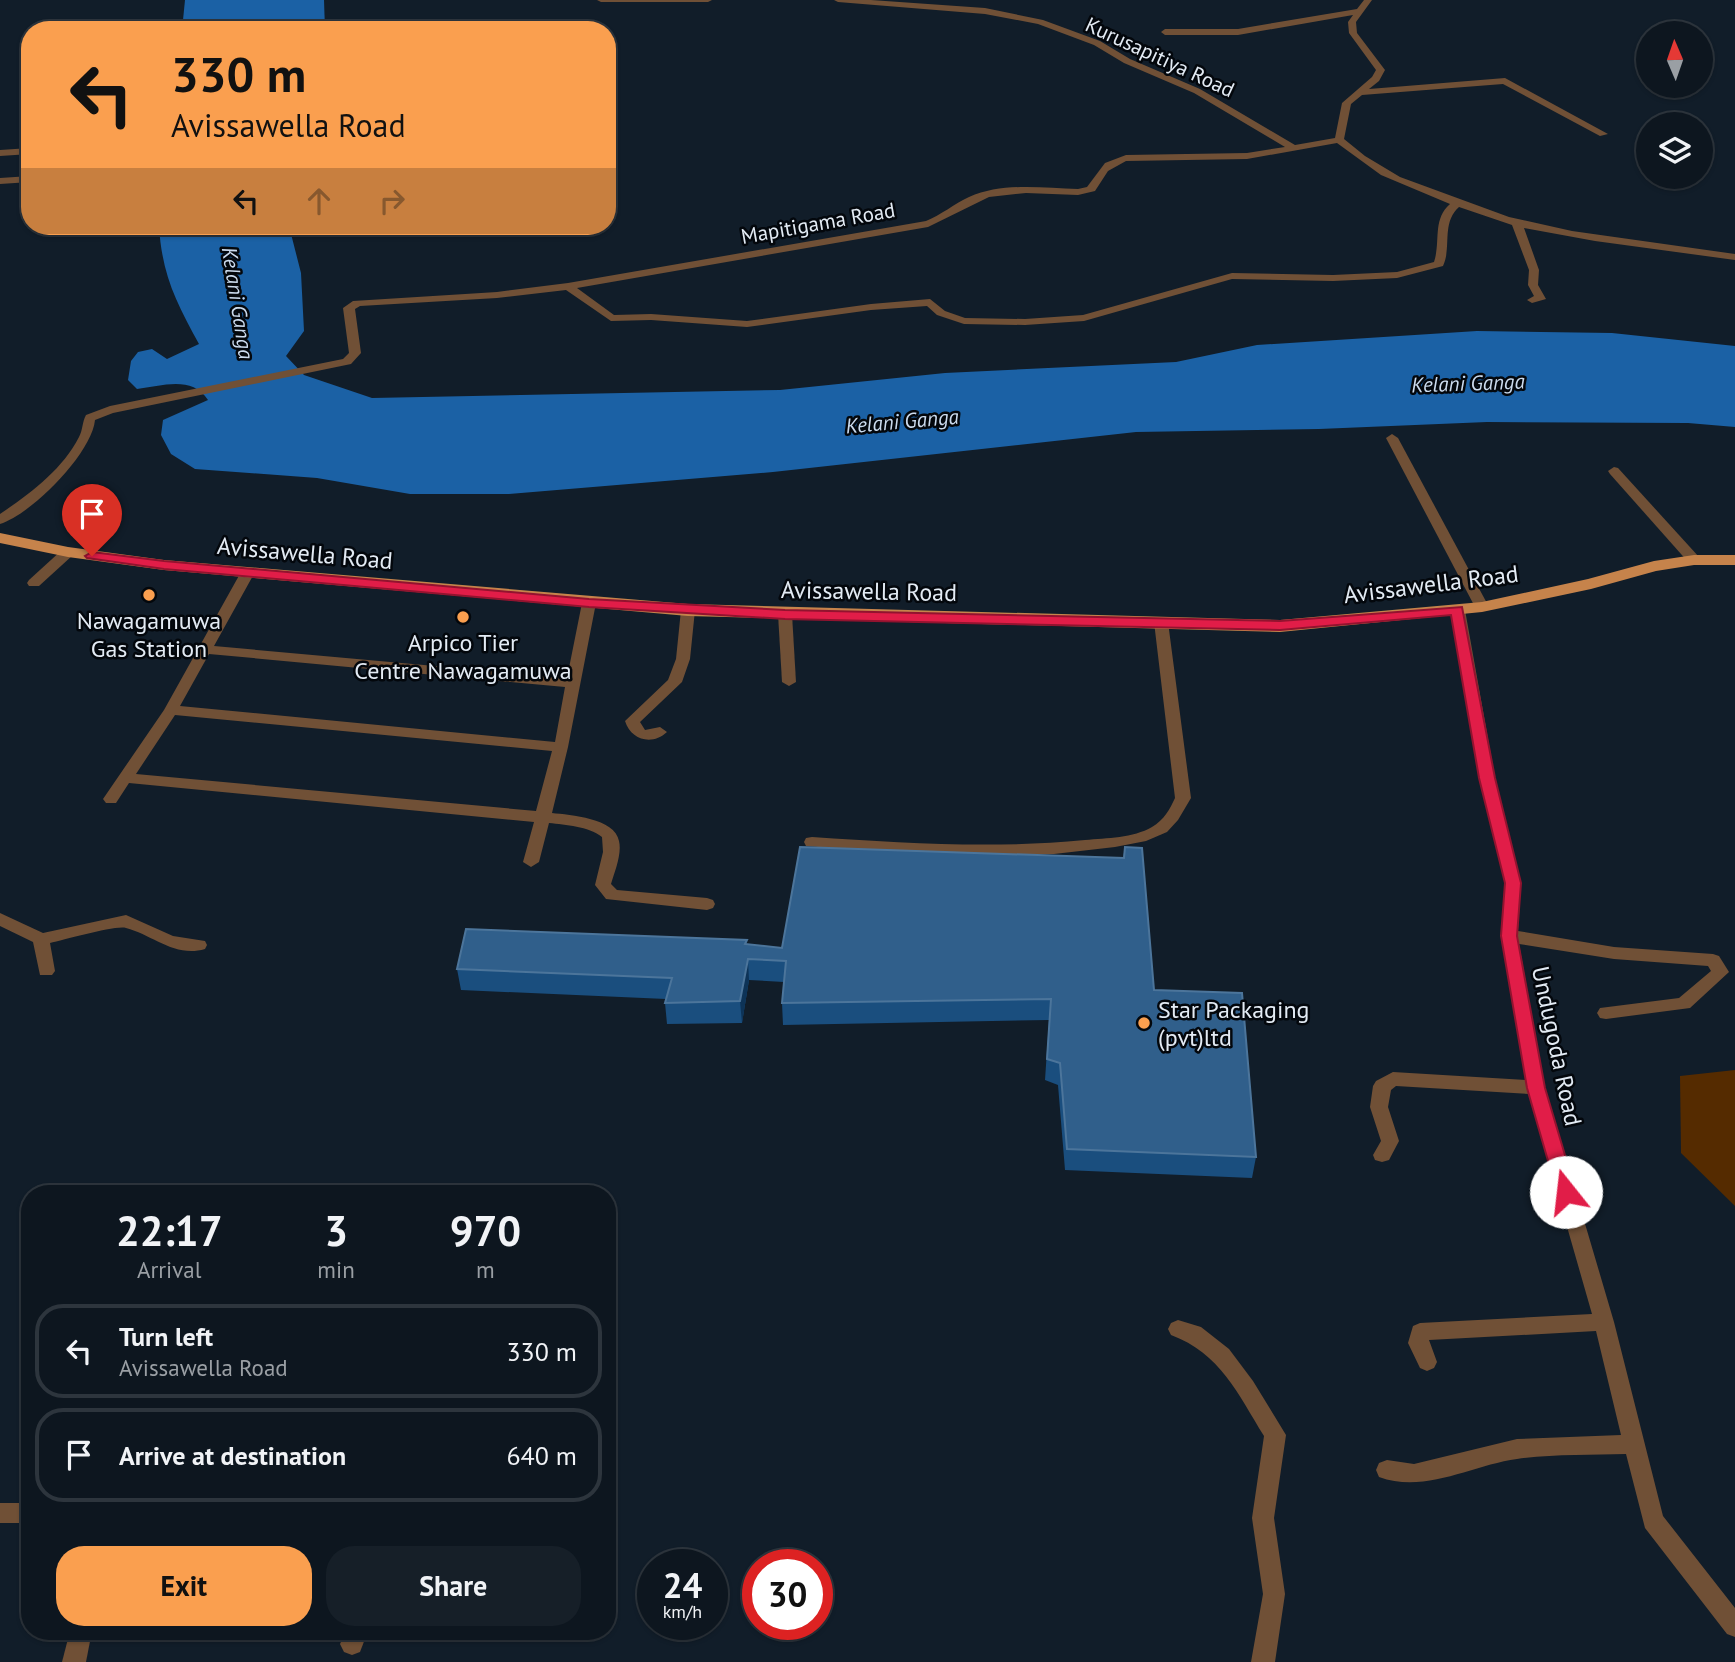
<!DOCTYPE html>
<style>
:root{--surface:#0d161f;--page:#161f28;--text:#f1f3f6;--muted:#9a9fa4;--line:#2d353d;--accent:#fa9f4f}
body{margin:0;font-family:"PT Sans",sans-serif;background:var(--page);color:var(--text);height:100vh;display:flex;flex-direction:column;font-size:26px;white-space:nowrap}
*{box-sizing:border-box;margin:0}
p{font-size:23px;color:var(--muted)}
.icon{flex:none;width:38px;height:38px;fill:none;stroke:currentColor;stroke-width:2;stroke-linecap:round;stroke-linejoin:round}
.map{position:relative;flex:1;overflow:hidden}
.side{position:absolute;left:21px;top:1185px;width:595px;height:455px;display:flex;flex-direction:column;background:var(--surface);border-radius:28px;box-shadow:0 2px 5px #0004,0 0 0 2px var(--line)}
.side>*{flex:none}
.hud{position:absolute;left:21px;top:21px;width:595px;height:214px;border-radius:28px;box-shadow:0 2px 5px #0004,0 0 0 2px var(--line);background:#fa9f4f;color:#111;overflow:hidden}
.needle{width:46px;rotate:358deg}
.buttons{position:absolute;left:1636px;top:21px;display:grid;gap:14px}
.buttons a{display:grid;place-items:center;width:77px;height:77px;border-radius:50%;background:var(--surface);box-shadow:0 2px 5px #0004,0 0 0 2px var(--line);font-size:35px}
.speed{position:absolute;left:637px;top:1549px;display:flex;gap:14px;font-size:35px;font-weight:700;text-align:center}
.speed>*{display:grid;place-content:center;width:91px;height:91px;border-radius:50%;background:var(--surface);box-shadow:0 2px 5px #0004,0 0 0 2px var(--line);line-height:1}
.speed small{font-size:18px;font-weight:400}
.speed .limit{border:10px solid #d22;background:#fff;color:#111}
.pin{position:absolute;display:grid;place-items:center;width:60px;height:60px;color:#fff;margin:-72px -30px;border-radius:50% 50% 50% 0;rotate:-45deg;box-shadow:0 0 7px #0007}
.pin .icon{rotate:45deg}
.me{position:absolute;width:77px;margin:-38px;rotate:344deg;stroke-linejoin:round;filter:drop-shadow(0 0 5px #0008)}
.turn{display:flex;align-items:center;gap:24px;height:147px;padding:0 35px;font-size:32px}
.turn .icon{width:91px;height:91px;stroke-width:2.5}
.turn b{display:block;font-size:49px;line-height:60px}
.lanes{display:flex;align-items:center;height:66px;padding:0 35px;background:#0003;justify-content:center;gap:35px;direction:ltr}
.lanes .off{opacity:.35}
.eta{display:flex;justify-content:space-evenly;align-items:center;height:119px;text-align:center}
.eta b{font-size:42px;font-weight:800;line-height:49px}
.button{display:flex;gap:14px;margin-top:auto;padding:14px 35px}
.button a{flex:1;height:80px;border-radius:28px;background:var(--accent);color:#111;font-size:28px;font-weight:800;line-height:80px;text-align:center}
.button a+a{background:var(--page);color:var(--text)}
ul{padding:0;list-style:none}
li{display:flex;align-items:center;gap:21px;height:94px;margin:0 14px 10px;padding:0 21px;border:4px solid var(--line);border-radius:28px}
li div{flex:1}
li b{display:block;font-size:26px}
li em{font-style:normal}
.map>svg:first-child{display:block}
.green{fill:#552b00}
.water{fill:#1b61a5}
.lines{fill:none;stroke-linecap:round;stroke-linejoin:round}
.street{fill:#705036;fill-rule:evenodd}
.primary{fill:#c6834b;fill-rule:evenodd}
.wall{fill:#1a4e7e}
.shaded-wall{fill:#0d3357}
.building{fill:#305f8b;stroke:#4c759b;stroke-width:2}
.route{fill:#e11d48;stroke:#92132f;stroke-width:2}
.poi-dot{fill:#fa9f4f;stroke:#03070c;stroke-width:2.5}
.labels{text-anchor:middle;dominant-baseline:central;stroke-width:5;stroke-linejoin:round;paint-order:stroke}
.far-street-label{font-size:21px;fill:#e3ebf4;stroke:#03070c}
.far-water-label{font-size:21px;font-style:italic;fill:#cbdbee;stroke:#03070c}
.street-label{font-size:24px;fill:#e3ebf4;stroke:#03070c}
.poi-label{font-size:24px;fill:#e3ebf4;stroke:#03070c}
</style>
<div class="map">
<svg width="1735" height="1662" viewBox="0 0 1735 1662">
<rect width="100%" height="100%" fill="#111d29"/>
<polygon class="green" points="1735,1070 1735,1206 1681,1153 1680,1076"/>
<g class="water">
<polygon points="185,0 324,0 325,30 182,30"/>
<path d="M159,226h130l12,47 3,58 -18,25 18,19 68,23 408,-8 165,-17 231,-11 81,-17 220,-14 135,2 123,13v81l-47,-4 -201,-1 -168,7 -183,3 -363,40 -264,22h-99l-93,-16 -122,-9 -24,-15 -10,-19 2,-15 45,-20c-16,-25 -46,-14 -71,-11l-9,-9 3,-19 7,-9 14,-3 15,10 32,-15c-23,-42 -37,-69 -40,-118z"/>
</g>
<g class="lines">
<g class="street">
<polygon points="597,0 712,0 708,2 601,2"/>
<path d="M834,0h37l114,8 58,12 57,21 30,18 70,30 95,56 40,-7 7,-35 30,-26 4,-7 -27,-37 -1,-11 5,-7 -115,20h-73l-4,-3 4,-3h73l119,-20 7,-9h8l-16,22 1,11 28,37 -6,11 -10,8 136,-11 103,56 -8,2 -97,-52 -141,11 -11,9 -7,35 21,17 35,21 109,40 63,14 163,23v6l-140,-19 -71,-13 15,42 -1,15 8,14 -14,4 -5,-3 7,-4 -6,-11 1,-15 -17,-45 -53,-18c-18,16 -7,40 -16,59l-46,12 -64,3 -101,-2 -148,42 -59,4 -61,-1 -27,-9 -10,-9 -56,4 -124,17 -96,-7 -40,1 -45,-31 -69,8 -137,8 -5,3 6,44 -10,11 -238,49 -18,7c-3,33 -63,94 -95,104v-10c31,-21 62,-44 79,-77 4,-7 3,-15 7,-22l24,-9 233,-47 6,-6 -6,-45 10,-7 144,-9 71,-9 358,-62c15,-6 28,-17 43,-24 34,-15 73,-9 109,-8l9,-2 18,-24 21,-8 121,-2 38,-6 -91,-54 -70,-30 -30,-18 -56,-21 -53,-10 -147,-12zM1337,143l44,32 69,29c-18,16 -9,37 -16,58l-37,10 -64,3 -101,-2 -149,42 -58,4 -60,-1 -20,-7 -15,-12 -59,5 -124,17 -96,-7 -37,1 -37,-27 351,-61 61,-30 37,-4 52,2 17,-4 13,-20 18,-10 121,-2z"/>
<polygon points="30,148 30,154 0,156 0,150"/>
<polygon points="30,176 30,182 0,184 0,178"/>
<polygon points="1392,434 1398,438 1489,607 1487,610 1477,610 1475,607 1386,438"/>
<polygon points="1614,467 1618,468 1699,557 1699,563 1689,563 1610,474 1608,471"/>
<polygon points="68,548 75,552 73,555 39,586 29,586 27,583 29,580 63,549"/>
<path d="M248,568l7,4 -41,74 353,32 15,-75 7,-4 5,1 2,3 -28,144 -16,66c18,2 63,5 67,28 3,13 -4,30 -8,43l6,6 90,8 6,2 2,4 -2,4 -6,2 -101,-11 -11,-14 8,-33 -1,-15c-14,-11 -36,-12 -53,-14l-10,39 -8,5 -8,-5 11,-40 -405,-39 -13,20h-10l-3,-4 61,-89 77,-138zM209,654l356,33 -10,55 -375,-36zM175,715l377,36 -16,60 -400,-37z"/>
<path d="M688,606l7,4 -5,49 -8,23 -42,40 5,8 15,-3 7,5c-15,14 -36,8 -42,-11l43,-41 8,-21 5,-49z"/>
<path d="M1458,606l7,4 30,168 26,105 -3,48 96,16 99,7 6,2 10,16 -39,36 -84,11 -6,-1 -3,-5 3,-5 79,-10 32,-27 -3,-5 -94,-7 -95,-15 26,144 69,234 49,194 72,92v29l-8,-3 -82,-106 -19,-74c-36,1 -74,0 -109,5 -45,6 -92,35 -138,18l-3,-7 3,-7 8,-3 27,4 103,-25 104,-4 -25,-104 -167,9 8,22 -3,6 -7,3 -7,-3 -12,-25 5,-17 7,-3 172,-9 -63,-220 -133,-8 -5,4 -3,17 11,34 -10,19 -7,2 -7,-2 -2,-5 8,-14 -11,-34 3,-21 3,-5 17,-9 133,8 -25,-144 4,-53 -26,-105 -28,-168z"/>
<polygon points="785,610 792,614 796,682 789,686 782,682 778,614"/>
<path d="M1161,618l7,4 23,176 -13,22 -11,12 -21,9 -31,6 -61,7 -69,2 -104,-4 -75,-6 -2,-4 2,-4 6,-1c91,6 181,12 273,3 22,-2 48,-2 67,-13 12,-7 18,-18 23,-29l-21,-176z"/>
<path d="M0,913l43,20 83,-18 47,21 32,5 2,4 -2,4c-30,9 -52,-14 -79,-21 -11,-3 -61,12 -76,15l5,28 -3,4h-12l-7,-33 -33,-16z"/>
<path d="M1178,1320l23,7 28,22 24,32 33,54 -12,83 11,76 -10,68h-24l12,-68 -11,-76 12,-82c-26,-42 -44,-83 -93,-101l-3,-6 3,-6z"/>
<rect x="0" y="1503" width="30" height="20"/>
<polygon points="70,1631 92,1631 86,1662 62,1662"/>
<polygon points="346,1631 368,1631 360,1652 352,1655 344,1652 340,1644"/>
</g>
<polygon class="primary" points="0,533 68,547 164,560 688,604 1280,620 1482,602 1588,579 1654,561 1694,555 1735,555 1735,565 1694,565 1656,571 1591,589 1482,612 1280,632 688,616 164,570 68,557 0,543"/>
</g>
<polygon class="wall" points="1125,847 1154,990 1256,1157 1252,1178 1065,1170 1058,1085 1045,1080 1049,1020 783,1025 782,1003 784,982 749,980 742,1023 667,1024 665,1003 666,999 461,990 457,969 747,940 747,944 782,948 1123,858"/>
<polygon class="shaded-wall" points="747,940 749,980 742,1023 740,1001 745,944"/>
<polygon class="building" points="800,847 1124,858 1125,847 1142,848 1154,990 1242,993 1256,1157 1067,1149 1060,1063 1047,1059 1051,999 782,1003 786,961 748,959 740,1001 665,1003 672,978 457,969 466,929 747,940 745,944 782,948"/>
<polygon class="route" points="92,552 164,561 589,599 785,610 1280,621 1462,607 1495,778 1521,883 1517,936 1545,1088 1576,1192 1573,1197 1559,1197 1557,1192 1527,1088 1501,936 1505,883 1479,778 1451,615 1280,630 785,619 589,607 164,569 87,558 85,556"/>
<g class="poi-dot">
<circle cx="149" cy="595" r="7"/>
<circle cx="463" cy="617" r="7"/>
<circle cx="1144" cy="1023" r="7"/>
</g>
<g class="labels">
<g class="far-street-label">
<text transform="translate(1160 57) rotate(25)">Kurusapitiya Road</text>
<text transform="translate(818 223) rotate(-10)">Mapitigama Road</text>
</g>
<g class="far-water-label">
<text transform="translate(238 303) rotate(81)">Kelani Ganga</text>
<text transform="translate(1468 383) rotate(-2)">Kelani Ganga</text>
<text transform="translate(902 421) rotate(-5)">Kelani Ganga</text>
</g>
<g class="street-label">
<text transform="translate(305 553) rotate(5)">Avissawella Road</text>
<text transform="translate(1431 584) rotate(-7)">Avissawella Road</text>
<text transform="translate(869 591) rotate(1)">Avissawella Road</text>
<text transform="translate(1557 1046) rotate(78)">Undugoda Road</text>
</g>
<g class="poi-label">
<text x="149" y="620">Nawagamuwa<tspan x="149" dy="28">Gas Station</tspan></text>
<text x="463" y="642">Arpico Tier<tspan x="463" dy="28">Centre Nawagamuwa</tspan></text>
<text x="1158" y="1009" text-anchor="start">Star Packaging<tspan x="1158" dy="28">(pvt)ltd</tspan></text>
</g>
</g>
</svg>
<div class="buttons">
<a><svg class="needle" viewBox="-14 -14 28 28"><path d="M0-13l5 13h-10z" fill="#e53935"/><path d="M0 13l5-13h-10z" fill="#9a9fa4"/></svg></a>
<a><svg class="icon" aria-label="layers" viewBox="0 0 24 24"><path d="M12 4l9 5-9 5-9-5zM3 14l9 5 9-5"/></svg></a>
</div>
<div class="speed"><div>24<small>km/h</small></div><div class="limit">30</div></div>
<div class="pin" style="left:92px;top:556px;background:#d93025"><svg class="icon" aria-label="arrive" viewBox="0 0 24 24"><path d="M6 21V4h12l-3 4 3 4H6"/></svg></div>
<svg class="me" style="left:1566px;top:1192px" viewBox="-20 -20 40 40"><circle r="19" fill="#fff"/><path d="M0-13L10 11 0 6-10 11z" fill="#e11d48"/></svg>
<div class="hud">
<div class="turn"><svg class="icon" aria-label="left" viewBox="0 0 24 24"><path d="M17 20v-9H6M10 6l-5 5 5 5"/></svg><div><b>330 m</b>Avissawella Road</div></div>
<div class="lanes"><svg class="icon" aria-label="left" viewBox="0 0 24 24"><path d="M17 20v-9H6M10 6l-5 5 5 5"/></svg><svg class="icon off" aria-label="ahead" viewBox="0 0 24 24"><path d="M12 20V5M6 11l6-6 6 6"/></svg><svg class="icon off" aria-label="right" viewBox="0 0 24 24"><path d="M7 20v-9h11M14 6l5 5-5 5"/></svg></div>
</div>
<section class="side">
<div class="eta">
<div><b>22:17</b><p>Arrival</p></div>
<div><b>3</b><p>min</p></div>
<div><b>970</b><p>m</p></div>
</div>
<ul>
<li><svg class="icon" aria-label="left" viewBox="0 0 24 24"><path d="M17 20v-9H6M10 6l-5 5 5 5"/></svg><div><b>Turn left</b><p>Avissawella Road</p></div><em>330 m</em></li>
<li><svg class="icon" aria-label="arrive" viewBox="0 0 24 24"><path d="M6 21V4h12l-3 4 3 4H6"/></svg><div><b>Arrive at destination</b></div><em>640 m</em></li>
</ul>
<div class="button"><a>Exit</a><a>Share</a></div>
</section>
</div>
